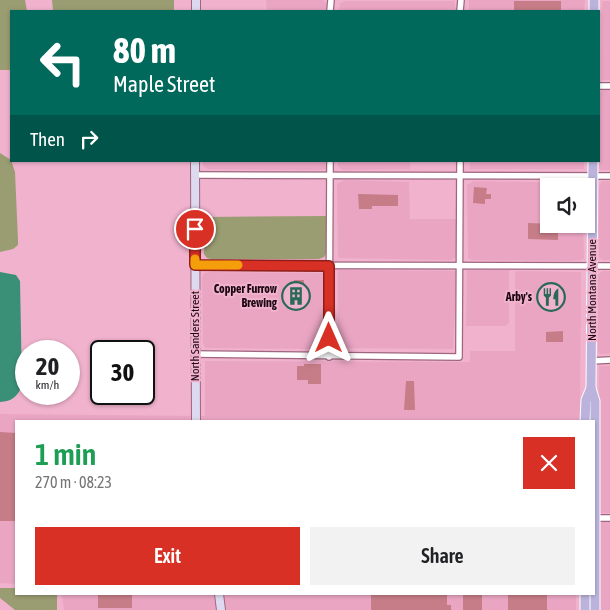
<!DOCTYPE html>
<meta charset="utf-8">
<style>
:root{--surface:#fff;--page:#f2f2f2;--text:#202124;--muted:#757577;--accent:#d93025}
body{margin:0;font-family:"Asap Condensed",sans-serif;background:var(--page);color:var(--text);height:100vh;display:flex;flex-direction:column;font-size:19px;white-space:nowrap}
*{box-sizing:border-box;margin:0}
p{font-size:16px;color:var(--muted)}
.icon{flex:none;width:28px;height:28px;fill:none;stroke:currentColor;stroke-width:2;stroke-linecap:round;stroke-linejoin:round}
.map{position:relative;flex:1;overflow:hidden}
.sheet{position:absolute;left:15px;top:420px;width:580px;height:175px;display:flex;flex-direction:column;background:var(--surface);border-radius:0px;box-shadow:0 1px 4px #0004}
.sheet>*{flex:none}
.banner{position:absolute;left:10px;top:10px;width:590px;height:152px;border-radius:0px;box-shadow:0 1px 4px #0004;background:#00695c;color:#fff;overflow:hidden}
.buttons{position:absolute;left:540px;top:178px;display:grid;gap:10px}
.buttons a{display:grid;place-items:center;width:55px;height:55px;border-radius:0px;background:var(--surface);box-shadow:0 1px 4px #0004;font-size:25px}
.speed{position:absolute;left:15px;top:340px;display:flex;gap:10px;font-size:25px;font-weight:700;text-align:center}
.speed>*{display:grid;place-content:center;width:65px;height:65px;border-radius:50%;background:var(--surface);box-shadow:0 1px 4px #0004;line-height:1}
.speed small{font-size:12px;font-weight:400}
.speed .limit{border:2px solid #111;border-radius:8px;background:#fff;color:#111}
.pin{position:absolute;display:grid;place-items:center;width:42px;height:42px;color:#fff;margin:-21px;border:2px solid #fff;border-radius:50%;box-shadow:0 1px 5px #0007}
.me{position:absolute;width:55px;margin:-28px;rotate:0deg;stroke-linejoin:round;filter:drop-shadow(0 0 4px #0008)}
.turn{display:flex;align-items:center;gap:18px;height:105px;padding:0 20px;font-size:22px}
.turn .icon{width:65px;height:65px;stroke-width:2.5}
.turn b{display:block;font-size:35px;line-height:42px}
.then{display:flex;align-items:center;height:48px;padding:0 20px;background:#0003;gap:10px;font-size:19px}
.round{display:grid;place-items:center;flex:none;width:52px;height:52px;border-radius:0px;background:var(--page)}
.headline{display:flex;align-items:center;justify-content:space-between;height:85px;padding:0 20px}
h1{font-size:30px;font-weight:600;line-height:38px;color:#1e9e55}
.primary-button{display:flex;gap:10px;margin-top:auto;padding:10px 20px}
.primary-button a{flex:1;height:58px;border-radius:0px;background:var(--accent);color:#fff;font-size:20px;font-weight:600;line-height:58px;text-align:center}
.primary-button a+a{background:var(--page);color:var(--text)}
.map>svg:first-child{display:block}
.built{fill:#eaa5c3}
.green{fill:#9a9d72}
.water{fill:#3a9077}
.building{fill:#c67d87}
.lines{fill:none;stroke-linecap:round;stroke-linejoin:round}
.street-casing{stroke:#9e667f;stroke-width:8}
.secondary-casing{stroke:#9e667f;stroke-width:10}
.primary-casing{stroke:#fff;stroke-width:11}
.street{stroke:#fff;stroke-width:5.5}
.secondary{stroke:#ddd9ee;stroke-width:8}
.primary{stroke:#bbb3dc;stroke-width:9}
.route-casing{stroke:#8d1f18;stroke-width:12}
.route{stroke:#d93025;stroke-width:9}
.slow{stroke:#f59e0b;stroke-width:9}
.labels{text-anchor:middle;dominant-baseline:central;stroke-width:4;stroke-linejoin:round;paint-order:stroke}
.poi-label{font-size:12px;font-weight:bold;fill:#1b0610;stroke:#f0b2cd;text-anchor:end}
.street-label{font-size:12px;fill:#1b0610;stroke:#f0b2cd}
</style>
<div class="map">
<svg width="610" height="610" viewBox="0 0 610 610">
<rect width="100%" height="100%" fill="#f0b2cd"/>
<g class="built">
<polygon points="266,0 323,0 326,3 327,11 267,11"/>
<polygon points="469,0 585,0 584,11 469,11"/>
<polygon points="346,1 454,1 456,11 339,11 340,3"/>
<polygon points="602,1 610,1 610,80 601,80"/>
<polygon points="602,90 610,90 610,170 601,170 599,168 600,93"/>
<polygon points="203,161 327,161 327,164 326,169 315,170 208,169 203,166"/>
<polygon points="338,161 410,161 410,169 342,170 338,166"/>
<rect x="470" y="161" width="114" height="8"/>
<polygon points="345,180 409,182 410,219 456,219 456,257 452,260 445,260 339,258 338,254 337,184"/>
<polygon points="474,181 584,183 585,186 549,186 549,224 583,224 584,258 581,260 571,261 472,260 468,258 467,185"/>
<polygon points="602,181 610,181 610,260 603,260 599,257 599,186"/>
<polygon points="338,270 457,271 453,349 338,348"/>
<polygon points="467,270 509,270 509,323 505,326 466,326"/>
<polygon points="517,271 581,272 580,421 16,421 16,584 0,583 0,414 205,416 205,361 470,362 470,351 515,351 515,273"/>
<polygon points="602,271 610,271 610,354 600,354 598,352 598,275"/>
<polygon points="209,272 325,273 325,349 205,348 203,343 202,278 204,273"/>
<polygon points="599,366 610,366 610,513 598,513"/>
<polygon points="603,521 610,521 610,610 598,610 599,523"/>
<polygon points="62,594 576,594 576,610 64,610"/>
</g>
<g class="green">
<polygon points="0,0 25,0 27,11 11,11 11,70 0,70"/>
<polygon points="52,0 174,0 174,11 53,11"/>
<polygon points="0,153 11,160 15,172 18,240 18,245 13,249 0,252"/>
<polygon points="326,216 326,254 324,257 319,259 211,259 207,258 204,254 205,217"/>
<polygon points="0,588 16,588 16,594 57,594 57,610 15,610 0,598"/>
</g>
<path class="water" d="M0,272l16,3 4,6 2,105c-5,11 -10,15 -22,16z"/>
<g class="building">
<rect x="514" y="1" width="47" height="10"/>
<polygon points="474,187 487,188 486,194 491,194 491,199 485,199 485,204 473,203"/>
<polygon points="358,194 398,195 398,206 372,206 372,209 359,209"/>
<polygon points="528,223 558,224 558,240 528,239"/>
<polygon points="294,280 304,280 304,308 290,308 289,292 294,292"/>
<polygon points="554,292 561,294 561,302 540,302 540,293"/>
<polygon points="563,331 563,342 546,342 546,332"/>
<polygon points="304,364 321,364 321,384 308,384 308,380 297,380 297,366 304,366"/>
<polygon points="406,381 414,381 415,410 404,410"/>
<polygon points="0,432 16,433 16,521 0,521"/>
<rect x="98" y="594" width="34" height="14"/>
<polygon points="371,594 447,594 447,605 451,605 451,610 371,610"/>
<rect x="463" y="594" width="19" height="16"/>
<rect x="508" y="594" width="39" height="16"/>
</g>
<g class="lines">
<defs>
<g id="street">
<polyline points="330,11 331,0"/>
<polyline points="460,11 461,0"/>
<polyline points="599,86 610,86"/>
<polyline points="195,175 610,176"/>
<polyline points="195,265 610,266"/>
<polyline points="195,354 459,357 460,161"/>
<polyline points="329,357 330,161"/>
<polyline points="591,361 610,360"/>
<polyline points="595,518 610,518"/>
</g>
<g id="secondary">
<polyline points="196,11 196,0"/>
<polyline points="195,161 196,421"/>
<polyline points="219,594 221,610"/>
</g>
<g id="primary">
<polyline points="594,11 594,0"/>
<polyline points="593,161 591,388 595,401 595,610"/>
<polyline points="585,421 586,400 591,388"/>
<polyline points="585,594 585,610"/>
</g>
</defs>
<use href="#street" class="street-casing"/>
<use href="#secondary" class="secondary-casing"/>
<use href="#primary" class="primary-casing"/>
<use href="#street" class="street"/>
<use href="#secondary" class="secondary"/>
<use href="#primary" class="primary"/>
</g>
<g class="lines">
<defs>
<polyline id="route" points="195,229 195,265 329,266 329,338"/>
</defs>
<use href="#route" class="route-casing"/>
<use href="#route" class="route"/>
<polyline class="slow" points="195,259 195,265 238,265"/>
</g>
<defs>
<symbol id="building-ring" viewBox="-11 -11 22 22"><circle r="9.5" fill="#f0b2cd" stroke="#296957" stroke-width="1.5"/><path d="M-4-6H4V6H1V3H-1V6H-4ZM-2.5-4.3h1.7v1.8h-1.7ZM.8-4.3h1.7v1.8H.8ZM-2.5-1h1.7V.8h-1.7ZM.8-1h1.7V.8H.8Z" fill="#296957"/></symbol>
<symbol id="restaurant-ring" viewBox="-11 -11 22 22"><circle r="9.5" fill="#f0b2cd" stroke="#296957" stroke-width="1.5"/><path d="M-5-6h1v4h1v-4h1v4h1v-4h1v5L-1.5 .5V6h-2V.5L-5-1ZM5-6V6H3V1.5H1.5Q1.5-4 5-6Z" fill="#296957"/></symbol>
</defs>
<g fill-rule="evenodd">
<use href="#building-ring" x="280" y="280" width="32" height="32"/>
<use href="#restaurant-ring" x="535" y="281" width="32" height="32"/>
</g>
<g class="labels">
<g class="poi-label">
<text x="277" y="289">Copper Furrow<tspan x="277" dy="14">Brewing</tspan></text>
<text x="532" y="297">Arby's</text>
</g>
<g class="street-label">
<text transform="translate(592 290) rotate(-90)">North Montana Avenue</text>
<text transform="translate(195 336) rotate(-90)">North Sanders Street</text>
</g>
</g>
</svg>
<div class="buttons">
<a><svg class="icon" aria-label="sound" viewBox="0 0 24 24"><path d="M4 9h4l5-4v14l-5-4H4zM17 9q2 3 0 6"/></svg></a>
</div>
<div class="speed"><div>20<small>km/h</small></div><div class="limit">30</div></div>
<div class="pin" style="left:195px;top:229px;background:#d93025"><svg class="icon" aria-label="arrive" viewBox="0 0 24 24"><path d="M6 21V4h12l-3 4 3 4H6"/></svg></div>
<svg class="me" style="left:329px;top:338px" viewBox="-20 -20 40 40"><path d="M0-17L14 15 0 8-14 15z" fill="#d93025" stroke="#fff" stroke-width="4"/></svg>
<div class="banner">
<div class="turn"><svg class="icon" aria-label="left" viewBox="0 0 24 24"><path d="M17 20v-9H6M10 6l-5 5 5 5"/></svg><div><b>80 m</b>Maple Street</div></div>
<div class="then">Then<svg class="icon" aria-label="right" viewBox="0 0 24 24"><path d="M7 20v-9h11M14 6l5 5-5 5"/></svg></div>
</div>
<section class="sheet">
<div class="headline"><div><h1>1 min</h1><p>270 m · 08:23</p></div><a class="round" style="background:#d93025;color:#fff"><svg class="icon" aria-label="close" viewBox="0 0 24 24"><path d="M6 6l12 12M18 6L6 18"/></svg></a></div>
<div class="primary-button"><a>Exit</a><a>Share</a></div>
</section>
</div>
